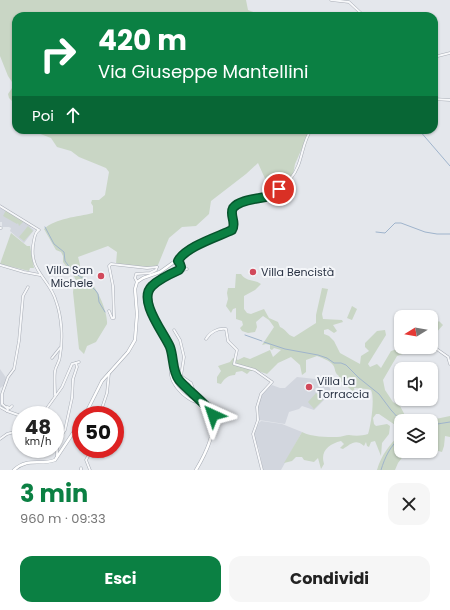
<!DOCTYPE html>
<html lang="it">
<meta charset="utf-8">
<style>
:root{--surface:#fff;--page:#f6f6f6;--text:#222;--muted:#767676;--accent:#0b8043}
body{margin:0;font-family:Poppins,sans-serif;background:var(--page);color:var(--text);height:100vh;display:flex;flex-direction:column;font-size:15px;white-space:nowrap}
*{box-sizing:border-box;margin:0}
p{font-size:13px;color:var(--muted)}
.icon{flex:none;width:22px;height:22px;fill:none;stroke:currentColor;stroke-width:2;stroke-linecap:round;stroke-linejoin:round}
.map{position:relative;height:470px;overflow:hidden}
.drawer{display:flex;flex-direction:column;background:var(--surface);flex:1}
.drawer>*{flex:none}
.banner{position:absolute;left:12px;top:12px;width:426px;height:122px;border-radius:12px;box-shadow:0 1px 3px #0004;background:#0b8043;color:#fff;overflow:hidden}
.needle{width:26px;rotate:259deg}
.tools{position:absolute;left:394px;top:310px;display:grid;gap:8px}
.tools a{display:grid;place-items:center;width:44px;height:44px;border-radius:8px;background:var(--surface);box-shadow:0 1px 3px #0004;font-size:20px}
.speed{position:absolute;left:12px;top:406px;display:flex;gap:8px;font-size:20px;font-weight:700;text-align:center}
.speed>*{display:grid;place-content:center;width:52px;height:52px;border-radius:50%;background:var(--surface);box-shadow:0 1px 3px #0004;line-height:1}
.speed small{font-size:10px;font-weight:400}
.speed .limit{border:6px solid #d22;background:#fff;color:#111}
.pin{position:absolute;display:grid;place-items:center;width:34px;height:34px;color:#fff;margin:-17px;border:2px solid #fff;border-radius:50%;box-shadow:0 1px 4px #0007}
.me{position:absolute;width:44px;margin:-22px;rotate:318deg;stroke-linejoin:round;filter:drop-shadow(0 0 3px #0008)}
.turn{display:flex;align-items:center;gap:14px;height:84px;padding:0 20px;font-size:18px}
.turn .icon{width:52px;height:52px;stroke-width:2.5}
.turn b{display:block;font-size:28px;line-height:34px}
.then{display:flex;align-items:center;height:38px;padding:0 20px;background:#0003;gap:8px;font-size:15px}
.round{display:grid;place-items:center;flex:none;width:42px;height:42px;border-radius:12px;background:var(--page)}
.head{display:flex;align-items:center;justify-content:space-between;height:68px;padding:0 20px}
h1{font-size:24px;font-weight:700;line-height:30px;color:var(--accent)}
.cta{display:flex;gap:8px;margin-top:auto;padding:8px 20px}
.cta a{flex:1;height:46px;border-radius:12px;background:var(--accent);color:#fff;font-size:16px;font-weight:700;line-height:46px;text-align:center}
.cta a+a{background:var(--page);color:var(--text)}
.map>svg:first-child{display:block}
.built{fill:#d2d6de}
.green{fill:#c9d6c5}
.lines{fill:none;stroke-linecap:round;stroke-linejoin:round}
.stream{stroke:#9fb4cc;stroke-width:1}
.street-casing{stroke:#a9aeb7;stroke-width:3}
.secondary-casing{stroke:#a9aeb7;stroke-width:3.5}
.street{stroke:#f7f8fa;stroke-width:2}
.secondary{stroke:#fff;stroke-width:2.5}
.route-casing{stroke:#07532c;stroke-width:10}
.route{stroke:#0b8043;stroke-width:7}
.poi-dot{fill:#d1495b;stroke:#f4f6f9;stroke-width:1.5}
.labels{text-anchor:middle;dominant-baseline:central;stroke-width:4;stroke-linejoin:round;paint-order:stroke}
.poi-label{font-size:11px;fill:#2b3445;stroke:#f4f6f9;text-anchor:start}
</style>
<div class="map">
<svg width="450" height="470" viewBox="0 0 450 470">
<rect width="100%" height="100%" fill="#e4e7ec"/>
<g class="built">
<polygon points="0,207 18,219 32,226 30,227 34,230 24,243 10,231 11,228 9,227 2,227 2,222 0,222"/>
<polygon points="0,369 7,379 5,385 0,388"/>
<polygon points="297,377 325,380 332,392 314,410 302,406 299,409 289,412 285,424 259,420 258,407 263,392 272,385 280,388 285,388"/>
<polygon points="261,421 282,424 302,432 281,470 263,470 259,449 253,435 259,423"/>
</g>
<g class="green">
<polygon points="0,0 246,0 248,10 259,14 260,16 16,16 16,105 9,98 8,94 14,85 8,76 0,56"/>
<path d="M30,130h280l-15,34 -2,11 -12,12 -10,5 -13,-29 -12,11 -35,27 -2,13 -13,12 -14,1 -13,11 -11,27 -12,4 -30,-5 1,-12 -9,-6 -30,11c2,6 3,16 6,21 2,2 6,4 8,6 7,8 16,30 15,40l-11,18 -9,4 -3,8 -5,-5 -6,-57 2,-14 -12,-16v-6l-2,-4 -5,-2 -12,-21c12,-11 33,-12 49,-16v-7l-2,-3 1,-3h7l6,-5 4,-23 -3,-4 -27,-11 -8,-6 -14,-4 -6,-9z"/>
<polygon points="6,210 18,219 24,221 19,226 18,223 17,224 3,216"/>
<polygon points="28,226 33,231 24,241 19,237"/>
<polygon points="11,233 27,246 30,246 34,268 30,268 29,271 0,264"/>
<path d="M236,274h5c5,8 13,5 20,10l-6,6 -11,6v13l3,4 4,1 13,-5 5,9 9,4 2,5c6,2 7,8 14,10l22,-14v-8l6,-27 6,1 -6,25 1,5 19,1 1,2 -10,3 4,6 -3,2 -6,-4 -4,1v4l5,2 5,5 6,12 20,11 1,-8 8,-5 -4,-4v-4l12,-12 8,-1 1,5 -18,29 2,3 7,-3 4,4 10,-17c11,-4 21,-4 32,-4l-26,9 -14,24 2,10 8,12 7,4 8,15h-7v8l-22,-15h-3l-3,4 1,6 2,2 11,-2 3,2 -1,8 -7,9 -1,13 -6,-15 -4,1 -2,5 -2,-1 -1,-4 -2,4c-9,-8 -14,-1 -21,3l-3,-1 4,-4 -3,-3c-12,3 -21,10 -17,23l-3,5 -3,-11 -4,4 -10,-2 -2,-3h-6l-4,4 -8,2 18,-31c10,5 24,5 35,5 4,0 9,-2 12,-2 6,1 13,1 19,-1 3,-9 7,-36 3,-44l-4,-1 -13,-1 1,5 -17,-14 1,-3c-5,-3 -3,-7 -6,-11 -4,-5 -11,-7 -16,-9l-11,4v12l-4,3 -2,-10 -9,-8 -13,6 -11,11 -9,-3h-8l-3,3 -5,-3 -6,1 -1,3c-7,0 -11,4 -14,9l-4,-1v-6l4,-6 -3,-5 12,-4 3,-4 5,2 6,-3 6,2 20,-9 3,7 8,-7 -7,-2 -2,2 -2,-1v-4l-4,-1 -4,1 12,-18 -5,-7 -6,-4 -7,6 1,5 -2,5 -7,1 -6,-2 -2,-3 3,-3 -1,-4 -6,-2v-11l-3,1 -2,4 -5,-7 2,-7 -1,-6 1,-5h7z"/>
<polygon points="352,306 357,309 352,320 347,318"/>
<polygon points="439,321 443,325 435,334 431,329"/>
<polygon points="316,393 323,400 314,409 308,402"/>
<polygon points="450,416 450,437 445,436 444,446 442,452 431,449 431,421 426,421"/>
<path d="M401,434v17h6l-9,12 -3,7h-18c4,-14 13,-27 24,-36z"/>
</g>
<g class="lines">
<g class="stream">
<polyline points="419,130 450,166"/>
<polyline points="45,227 54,244 64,252 65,261 73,272 84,279 96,291 98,294 99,302 105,312"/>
<polyline points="376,232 385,233 395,223 401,223 425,232 437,234 450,234"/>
<polyline points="245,335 262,341"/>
<polyline points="264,342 285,349 318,355 327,358 334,363 341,363 346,365 359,378 379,394 391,410 401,421"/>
<polyline points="431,425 450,422"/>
<path d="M381,470c4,-13 9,-24 20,-33"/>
</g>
<defs>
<g id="street">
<polyline points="331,0 349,2 364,16"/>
<polyline points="434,57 450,53"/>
<polyline points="434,99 450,100"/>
<path d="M0,206l39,24c-4,2 -4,6 -5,10 -7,31 15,37 22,61 6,17 7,38 4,55 0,6 -4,9 -5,15 -1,7 0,17 0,24"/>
<polyline points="0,228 1,228"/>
<path d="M178,261l3,-5 10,-8 41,-19c5,-6 -4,-17 3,-22 10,-8 18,-7 28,-10 10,-3 22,-11 28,-19 12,-14 10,-34 20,-48"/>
<polyline points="0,265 24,272 40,275"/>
<polyline points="174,273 187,269"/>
<polyline points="137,282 135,278 136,274 150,273 156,270 157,267"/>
<polyline points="109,311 112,318 114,318 113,286 109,266 111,264 147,268 157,267"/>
<polyline points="410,313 415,317"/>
<polyline points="174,330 180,340 184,357 181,376 191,383 194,391 200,398 210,404 211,411"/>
<path d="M206,339c4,-7 12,-11 20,-10l2,12 9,9 -3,14 21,6 17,12 -11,12 -4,13 1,13 -5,14 9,36"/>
<polyline points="431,345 448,357 450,364"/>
<polyline points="52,358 60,348"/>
<path d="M173,362c-10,16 12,40 28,41"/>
<polyline points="0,407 7,411 21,416"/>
<polyline points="7,407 10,408 12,406"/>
<polyline points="7,411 8,409 2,404 2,394 8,377 14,369 19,341 23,296 28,287"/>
<polyline points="42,415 62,387 72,364 79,362"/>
<polyline points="100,415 102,408"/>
<polyline points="102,415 103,409 102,408 107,393 109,373"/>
<polyline points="0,439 7,434 21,430"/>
<polyline points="57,457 57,442 65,430 72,398 73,379 77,367 76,363"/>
<polyline points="81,468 81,470"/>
<polyline points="90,470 86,460 92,449"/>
</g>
<g id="secondary">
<path d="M85,415l17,-34 26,-29 7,-12 2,-26 -2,-25 2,-7 6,-4 17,-6 14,-10 4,-1 2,3v4c-8,8 -24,10 -30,21 -10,16 15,44 20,59 3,10 2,20 7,30l35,35c4,20 -6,40 -16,57"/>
<path d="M14,470c14,-13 26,-4 41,-10l26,-39"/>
</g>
</defs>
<use href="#street" class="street-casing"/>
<use href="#secondary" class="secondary-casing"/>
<use href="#street" class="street"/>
<use href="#secondary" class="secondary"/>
</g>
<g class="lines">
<defs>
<path id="route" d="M213,415c-3,-8 -27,-26 -34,-35 -7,-9 -5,-22 -9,-33 -6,-14 -33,-47 -18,-61 7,-7 18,-12 27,-16l2,-3 -1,-3 -2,-3c7,-14 39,-24 54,-31 5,-7 -3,-15 1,-22 6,-8 23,-9 32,-11 5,-2 9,-5 14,-8"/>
</defs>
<use href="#route" class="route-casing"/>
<use href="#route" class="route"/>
</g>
<g class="poi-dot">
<circle cx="253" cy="272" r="4"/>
<circle cx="101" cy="276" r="4"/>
<circle cx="309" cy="387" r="4"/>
</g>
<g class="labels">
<g class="poi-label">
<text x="93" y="270" text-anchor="end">Villa San<tspan x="93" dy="13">Michele</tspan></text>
<text x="261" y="272">Villa Bencistà</text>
<text x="317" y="381">Villa La<tspan x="317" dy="13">Torraccia</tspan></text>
</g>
</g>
</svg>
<div class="tools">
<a><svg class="needle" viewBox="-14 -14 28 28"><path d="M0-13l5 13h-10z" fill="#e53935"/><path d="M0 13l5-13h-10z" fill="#767676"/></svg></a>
<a><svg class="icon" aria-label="sound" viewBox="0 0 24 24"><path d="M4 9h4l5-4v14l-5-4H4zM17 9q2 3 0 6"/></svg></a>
<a><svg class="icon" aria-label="layers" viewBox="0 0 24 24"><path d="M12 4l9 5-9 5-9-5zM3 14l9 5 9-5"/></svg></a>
</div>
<div class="speed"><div>48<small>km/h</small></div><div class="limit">50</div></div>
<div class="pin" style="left:279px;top:189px;background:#d93025"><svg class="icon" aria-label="arrive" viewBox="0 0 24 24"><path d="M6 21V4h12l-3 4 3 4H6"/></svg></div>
<svg class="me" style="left:213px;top:415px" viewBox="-20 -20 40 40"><path d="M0-17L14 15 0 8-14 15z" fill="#0b8043" stroke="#fff" stroke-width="4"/></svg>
<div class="banner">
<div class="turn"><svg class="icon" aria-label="right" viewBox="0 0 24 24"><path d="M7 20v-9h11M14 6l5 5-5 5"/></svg><div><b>420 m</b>Via Giuseppe Mantellini</div></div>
<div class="then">Poi<svg class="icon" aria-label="ahead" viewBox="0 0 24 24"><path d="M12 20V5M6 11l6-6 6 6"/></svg></div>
</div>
</div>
<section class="drawer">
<div class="head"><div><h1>3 min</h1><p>960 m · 09:33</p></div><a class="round"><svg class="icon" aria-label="close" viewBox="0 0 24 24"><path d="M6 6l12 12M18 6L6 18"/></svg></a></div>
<div class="cta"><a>Esci</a><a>Condividi</a></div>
</section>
